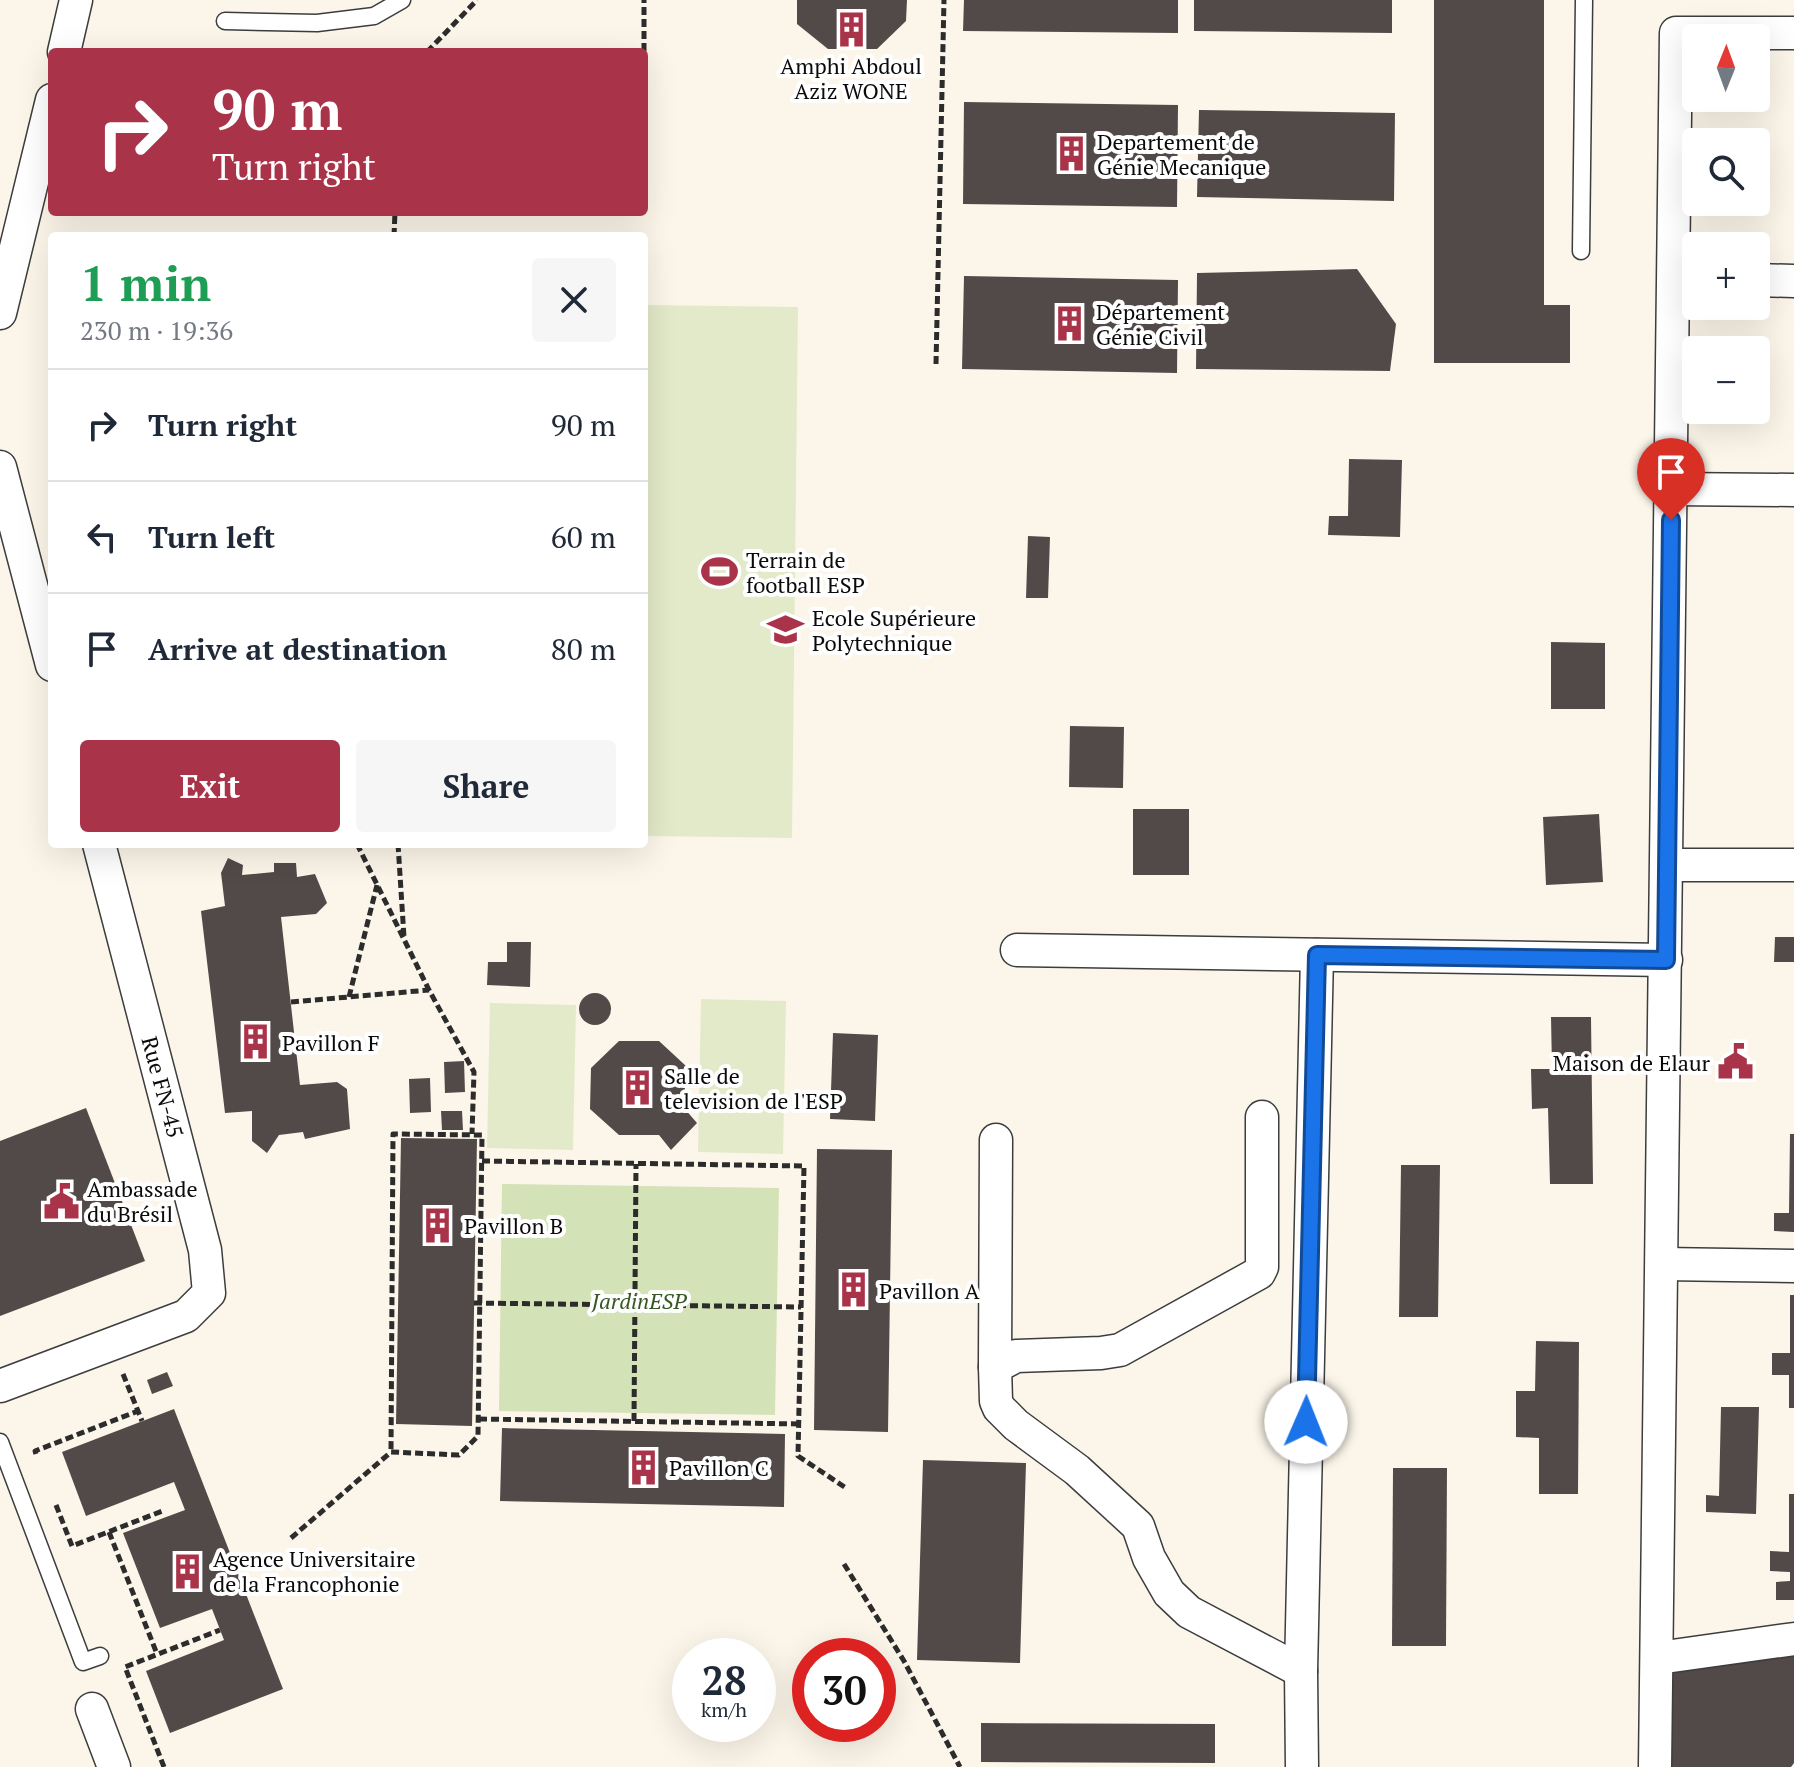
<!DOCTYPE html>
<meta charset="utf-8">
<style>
:root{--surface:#fff;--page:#f6f6f7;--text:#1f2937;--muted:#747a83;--line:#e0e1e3;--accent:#a93449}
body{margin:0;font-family:"PT Serif",serif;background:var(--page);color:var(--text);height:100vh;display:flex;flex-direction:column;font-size:30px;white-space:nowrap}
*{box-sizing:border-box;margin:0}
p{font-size:26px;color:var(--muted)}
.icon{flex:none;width:44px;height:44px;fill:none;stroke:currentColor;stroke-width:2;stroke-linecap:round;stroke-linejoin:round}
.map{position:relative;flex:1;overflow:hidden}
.side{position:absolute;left:48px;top:232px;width:600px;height:616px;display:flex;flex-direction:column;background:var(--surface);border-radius:8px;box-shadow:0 8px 32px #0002}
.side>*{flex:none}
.banner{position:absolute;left:48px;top:48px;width:600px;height:168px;border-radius:8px;box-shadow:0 8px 32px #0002;background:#a93449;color:#fff;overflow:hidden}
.needle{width:52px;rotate:1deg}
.fabs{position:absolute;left:1682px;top:24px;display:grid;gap:16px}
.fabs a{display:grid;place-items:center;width:88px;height:88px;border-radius:8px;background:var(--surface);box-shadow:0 8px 32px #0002;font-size:40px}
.speed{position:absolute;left:672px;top:1638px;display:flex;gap:16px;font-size:40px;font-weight:700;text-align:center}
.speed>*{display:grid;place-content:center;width:104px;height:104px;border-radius:50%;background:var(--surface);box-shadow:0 8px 32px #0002;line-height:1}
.speed small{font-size:20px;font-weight:400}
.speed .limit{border:12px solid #d22;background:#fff;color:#111}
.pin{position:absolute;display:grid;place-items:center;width:68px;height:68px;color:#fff;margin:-82px -34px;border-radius:50% 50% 50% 0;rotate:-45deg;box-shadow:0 0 8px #0007}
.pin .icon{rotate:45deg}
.me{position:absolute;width:88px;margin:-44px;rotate:1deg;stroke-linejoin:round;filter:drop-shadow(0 0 6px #0008)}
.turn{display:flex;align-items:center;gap:28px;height:168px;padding:0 32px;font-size:36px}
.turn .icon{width:104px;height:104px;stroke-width:2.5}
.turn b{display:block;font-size:56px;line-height:68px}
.round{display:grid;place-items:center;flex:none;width:84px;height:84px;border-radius:8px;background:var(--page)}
.headline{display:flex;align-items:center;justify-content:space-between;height:136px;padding:0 32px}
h1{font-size:48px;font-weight:800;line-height:60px;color:#1e9e55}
.cta{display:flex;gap:16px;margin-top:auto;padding:16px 32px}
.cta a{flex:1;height:92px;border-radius:8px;background:var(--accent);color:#fff;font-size:32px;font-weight:800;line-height:92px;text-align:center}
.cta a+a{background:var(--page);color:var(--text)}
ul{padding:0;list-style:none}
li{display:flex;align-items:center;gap:24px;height:112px;padding:0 32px;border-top:2px solid var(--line)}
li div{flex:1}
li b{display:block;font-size:30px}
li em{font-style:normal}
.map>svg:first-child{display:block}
.green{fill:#d4e2b8}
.pitch{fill:#e3eac9}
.building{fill:#514a48}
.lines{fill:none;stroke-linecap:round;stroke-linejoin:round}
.service-casing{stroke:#3d3d3d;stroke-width:19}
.minor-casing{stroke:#3d3d3d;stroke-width:35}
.path{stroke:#2c2c2c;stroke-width:5;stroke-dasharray:8 4;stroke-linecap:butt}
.service{stroke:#fff;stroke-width:16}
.minor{stroke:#fff;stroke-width:32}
.route-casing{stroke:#114b97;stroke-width:20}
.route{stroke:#1a73e8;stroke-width:14}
.labels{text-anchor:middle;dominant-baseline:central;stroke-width:8;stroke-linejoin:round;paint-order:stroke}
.poi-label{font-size:22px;fill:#0a0a0a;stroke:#fff;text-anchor:start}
.street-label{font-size:22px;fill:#0a0a0a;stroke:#fff}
.park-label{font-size:22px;font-style:italic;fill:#365923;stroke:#fff}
</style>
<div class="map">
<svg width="1794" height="1767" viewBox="0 0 1794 1767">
<rect width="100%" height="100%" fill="#fcf6ea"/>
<polygon class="green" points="502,1184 779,1188 775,1415 499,1411"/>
<g class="pitch">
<polygon points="644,305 798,307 792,838 644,836"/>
<polygon points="701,999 786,1001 783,1154 698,1152"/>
<polygon points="490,1003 576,1005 573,1150 487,1148"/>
</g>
<g class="building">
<polygon points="797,0 907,0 906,21 877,49 828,49 797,24"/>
<polygon points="964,0 1178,0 1178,33 963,31"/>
<polygon points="1194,0 1392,0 1392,33 1194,31"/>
<polygon points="1434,0 1544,0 1544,305 1570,305 1570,363 1434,363"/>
<polygon points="964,102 1178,105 1177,207 963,204"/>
<polygon points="1199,110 1395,113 1394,201 1197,197"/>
<polygon points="1357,269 1396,324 1390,371 1196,369 1197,273"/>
<polygon points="964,276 1178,280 1177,373 962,369"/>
<polygon points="1349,459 1402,460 1400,537 1328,535 1329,516 1348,516"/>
<polygon points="1028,536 1050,537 1048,598 1026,598"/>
<polygon points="1551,642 1605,643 1605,709 1551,709"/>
<polygon points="1070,726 1124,727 1123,788 1069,787"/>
<rect x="1133" y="809" width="56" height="66"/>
<polygon points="1599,814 1603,882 1546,885 1543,817"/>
<polygon points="228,858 243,865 242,875 274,872 274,863 296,863 297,877 315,874 327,903 316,914 281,917 300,1085 337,1082 347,1089 350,1129 305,1139 303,1132 279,1135 267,1153 252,1141 252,1111 225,1113 201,911 225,906 221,873"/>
<polygon points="1775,937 1794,937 1794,962 1774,962"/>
<polygon points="507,942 531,942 530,987 487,985 488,962 507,962"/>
<circle cx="595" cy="1009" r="16"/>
<polygon points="1551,1017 1591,1017 1593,1184 1550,1184 1548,1108 1532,1109 1531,1069 1552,1069"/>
<polygon points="833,1033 878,1035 875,1121 830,1119"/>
<polygon points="619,1041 659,1041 686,1066 684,1108 697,1123 671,1150 659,1135 619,1135 590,1109 591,1068"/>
<polygon points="464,1061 465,1092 445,1093 444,1062"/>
<polygon points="430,1078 431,1112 410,1113 409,1079"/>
<polygon points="86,1108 145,1261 0,1316 0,1141"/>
<polygon points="441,1111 462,1111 463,1130 442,1130"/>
<polygon points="1790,1134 1794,1134 1794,1232 1774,1231 1774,1213 1789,1213"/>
<polygon points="401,1138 477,1139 472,1426 396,1424"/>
<polygon points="817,1149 892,1150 888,1432 814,1430"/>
<polygon points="1401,1165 1440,1165 1438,1317 1399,1317"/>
<polygon points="1790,1295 1794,1295 1794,1408 1789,1408 1789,1375 1772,1375 1772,1353 1790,1353"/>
<polygon points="1536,1341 1579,1342 1578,1494 1539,1494 1539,1438 1516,1437 1516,1391 1535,1391"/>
<polygon points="167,1372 173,1386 152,1394 147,1380"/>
<polygon points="1721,1407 1759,1407 1756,1514 1706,1512 1706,1495 1719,1496"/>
<polygon points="174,1409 283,1689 170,1733 146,1671 224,1640 212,1609 160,1628 123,1533 185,1510 174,1482 86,1516 62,1452"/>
<polygon points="502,1428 785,1434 784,1507 500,1501"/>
<polygon points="923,1460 1026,1463 1020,1663 917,1660"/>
<polygon points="1393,1468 1447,1468 1446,1646 1392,1646"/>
<polygon points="1789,1494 1794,1494 1794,1600 1776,1600 1776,1582 1790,1581 1790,1572 1770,1571 1770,1551 1789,1552"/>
<polygon points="1794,1643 1794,1763 1791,1767 1661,1767 1668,1663"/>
<polygon points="981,1723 1215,1724 1215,1763 981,1762"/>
</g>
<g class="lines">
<defs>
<g id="service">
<polyline points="225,21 317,23 374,16 402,0"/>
<polyline points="1581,251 1584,0"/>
<polyline points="0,1442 83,1662 100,1656"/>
</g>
<g id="minor">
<polyline points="64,52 76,0"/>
<polyline points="1756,280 1794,281"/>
<polyline points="0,313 52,100"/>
<polyline points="0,467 52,665"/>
<polyline points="1671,489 1794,490"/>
<polyline points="1667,865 1794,865"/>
<polyline points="1017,950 1666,960"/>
<polyline points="996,1140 995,1367 996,1401 999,1408 1016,1425 1077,1470 1138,1526 1149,1558 1169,1593 1189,1612 1301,1671"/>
<polyline points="1663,1264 1794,1266"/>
<polyline points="995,1367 1016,1356 1101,1353 1120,1350 1259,1273 1262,1267 1262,1117"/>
<polyline points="0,1386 186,1316 209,1293 205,1250 99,844"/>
<polyline points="1658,1658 1794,1639"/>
<polyline points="92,1709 114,1767"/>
<polyline points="1302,1767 1301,1671 1317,955"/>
<polyline points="1655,1767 1676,33 1794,33"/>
</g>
</defs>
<use href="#service" class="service-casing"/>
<use href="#minor" class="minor-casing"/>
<g class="path">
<polyline points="427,52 477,0"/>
<polyline points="644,123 644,0"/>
<polyline points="394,236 395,212"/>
<polyline points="936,364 944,0"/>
<polyline points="357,844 429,990 474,1072 472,1134"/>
<polyline points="398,844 404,937"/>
<polyline points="349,997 377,885"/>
<polyline points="291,1002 429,990"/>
<polyline points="482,1161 804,1166 798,1456 846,1488"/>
<polyline points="474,1303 801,1307"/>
<polyline points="123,1374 142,1421"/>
<polyline points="479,1419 799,1424"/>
<polyline points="634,1421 636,1164"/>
<polyline points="36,1454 35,1451 138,1411"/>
<polyline points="56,1505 72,1546 165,1510"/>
<polyline points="109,1532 157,1654"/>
<polyline points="291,1538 391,1452 459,1455 478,1436 482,1135 393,1134 391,1452"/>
<polyline points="844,1564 904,1661 960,1767"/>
<polyline points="164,1767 125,1667 220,1630"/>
</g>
<use href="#service" class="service"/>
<use href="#minor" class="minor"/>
</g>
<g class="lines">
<defs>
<polyline id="route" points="1306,1422 1317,955 1666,960 1671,520"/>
</defs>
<use href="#route" class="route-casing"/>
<use href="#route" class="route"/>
</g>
<defs>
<symbol id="building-bare" viewBox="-9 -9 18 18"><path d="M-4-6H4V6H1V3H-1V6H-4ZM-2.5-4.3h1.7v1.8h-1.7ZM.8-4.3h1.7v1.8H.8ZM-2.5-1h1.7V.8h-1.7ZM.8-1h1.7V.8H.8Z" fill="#a93449" stroke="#fff" stroke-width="2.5" paint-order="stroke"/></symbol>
<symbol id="stadium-bare" viewBox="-9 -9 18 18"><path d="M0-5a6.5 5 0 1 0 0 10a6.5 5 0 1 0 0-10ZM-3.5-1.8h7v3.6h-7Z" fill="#a93449" stroke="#fff" stroke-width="2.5" paint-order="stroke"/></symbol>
<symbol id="university-bare" viewBox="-9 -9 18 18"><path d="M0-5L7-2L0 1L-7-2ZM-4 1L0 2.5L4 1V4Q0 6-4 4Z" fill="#a93449" stroke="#fff" stroke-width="2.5" paint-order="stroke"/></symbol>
<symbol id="civic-bare" viewBox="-9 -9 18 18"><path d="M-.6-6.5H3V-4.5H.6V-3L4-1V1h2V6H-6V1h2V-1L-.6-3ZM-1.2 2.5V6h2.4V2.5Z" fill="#a93449" stroke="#fff" stroke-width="2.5" paint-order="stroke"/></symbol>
</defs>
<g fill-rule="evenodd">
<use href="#building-bare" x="826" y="4" width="51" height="51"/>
<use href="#building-bare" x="1046" y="128" width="51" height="51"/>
<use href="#building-bare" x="1044" y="298" width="51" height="51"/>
<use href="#stadium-bare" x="694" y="546" width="51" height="51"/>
<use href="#university-bare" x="760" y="604" width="51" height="51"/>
<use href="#building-bare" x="230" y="1016" width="51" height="51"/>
<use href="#civic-bare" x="1710" y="1036" width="51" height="51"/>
<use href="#building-bare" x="612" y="1062" width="51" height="51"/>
<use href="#civic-bare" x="36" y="1176" width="51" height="51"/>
<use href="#building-bare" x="412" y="1200" width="51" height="51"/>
<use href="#building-bare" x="828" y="1264" width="51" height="51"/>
<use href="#building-bare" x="618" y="1442" width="51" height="51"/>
<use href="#building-bare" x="162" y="1546" width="51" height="51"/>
</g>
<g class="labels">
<g class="poi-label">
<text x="851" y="65" text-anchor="middle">Amphi Abdoul<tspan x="851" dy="25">Aziz WONE</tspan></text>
<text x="1097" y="141">Departement de<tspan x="1097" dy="25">Génie Mecanique</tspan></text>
<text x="1096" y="311">Département<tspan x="1096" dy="25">Génie Civil</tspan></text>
<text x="746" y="559">Terrain de<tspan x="746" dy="25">football ESP</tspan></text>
<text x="812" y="617">Ecole Supérieure<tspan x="812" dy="25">Polytechnique</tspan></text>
<text x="282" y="1042">Pavillon F</text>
<text x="1710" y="1062" text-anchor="end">Maison de Elaur</text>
<text x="664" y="1075">Salle de<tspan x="664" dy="25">television de l'ESP</tspan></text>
<text x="87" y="1188">Ambassade<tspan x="87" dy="25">du Brésil</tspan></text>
<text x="464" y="1225">Pavillon B</text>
<text x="879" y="1290">Pavillon A</text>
<text x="669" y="1467">Pavillon C</text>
<text x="213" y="1558">Agence Universitaire<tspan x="213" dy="25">de la Francophonie</tspan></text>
</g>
<g class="street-label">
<text transform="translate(163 1087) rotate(75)">Rue FN-45</text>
</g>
<g class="park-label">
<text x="639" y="1300">JardinESP</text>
</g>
</g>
</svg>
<div class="fabs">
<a><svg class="needle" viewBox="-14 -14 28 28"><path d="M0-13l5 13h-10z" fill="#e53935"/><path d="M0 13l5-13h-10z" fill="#747a83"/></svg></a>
<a><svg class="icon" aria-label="search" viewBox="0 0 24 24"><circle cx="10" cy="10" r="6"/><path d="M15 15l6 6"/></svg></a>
<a>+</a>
<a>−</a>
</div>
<div class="speed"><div>28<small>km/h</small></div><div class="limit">30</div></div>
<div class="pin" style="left:1671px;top:520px;background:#d93025"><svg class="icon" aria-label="arrive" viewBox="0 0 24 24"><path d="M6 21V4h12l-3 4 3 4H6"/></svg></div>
<svg class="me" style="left:1306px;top:1422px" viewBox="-20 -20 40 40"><circle r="19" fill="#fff"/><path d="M0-13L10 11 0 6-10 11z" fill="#1a73e8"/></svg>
<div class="banner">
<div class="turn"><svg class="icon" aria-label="right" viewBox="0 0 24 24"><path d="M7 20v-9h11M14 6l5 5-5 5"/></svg><div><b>90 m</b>Turn right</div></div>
</div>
<section class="side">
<div class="headline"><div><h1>1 min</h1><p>230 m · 19:36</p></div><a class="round"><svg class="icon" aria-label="close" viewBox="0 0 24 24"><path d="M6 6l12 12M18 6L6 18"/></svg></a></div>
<ul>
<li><svg class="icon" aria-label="right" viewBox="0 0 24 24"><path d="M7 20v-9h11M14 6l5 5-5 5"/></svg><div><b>Turn right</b></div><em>90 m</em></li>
<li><svg class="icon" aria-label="left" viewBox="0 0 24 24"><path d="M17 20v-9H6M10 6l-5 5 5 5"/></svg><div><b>Turn left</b></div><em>60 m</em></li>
<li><svg class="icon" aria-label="arrive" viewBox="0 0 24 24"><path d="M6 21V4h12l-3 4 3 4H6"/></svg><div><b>Arrive at destination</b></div><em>80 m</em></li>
</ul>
<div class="cta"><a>Exit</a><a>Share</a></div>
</section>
</div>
